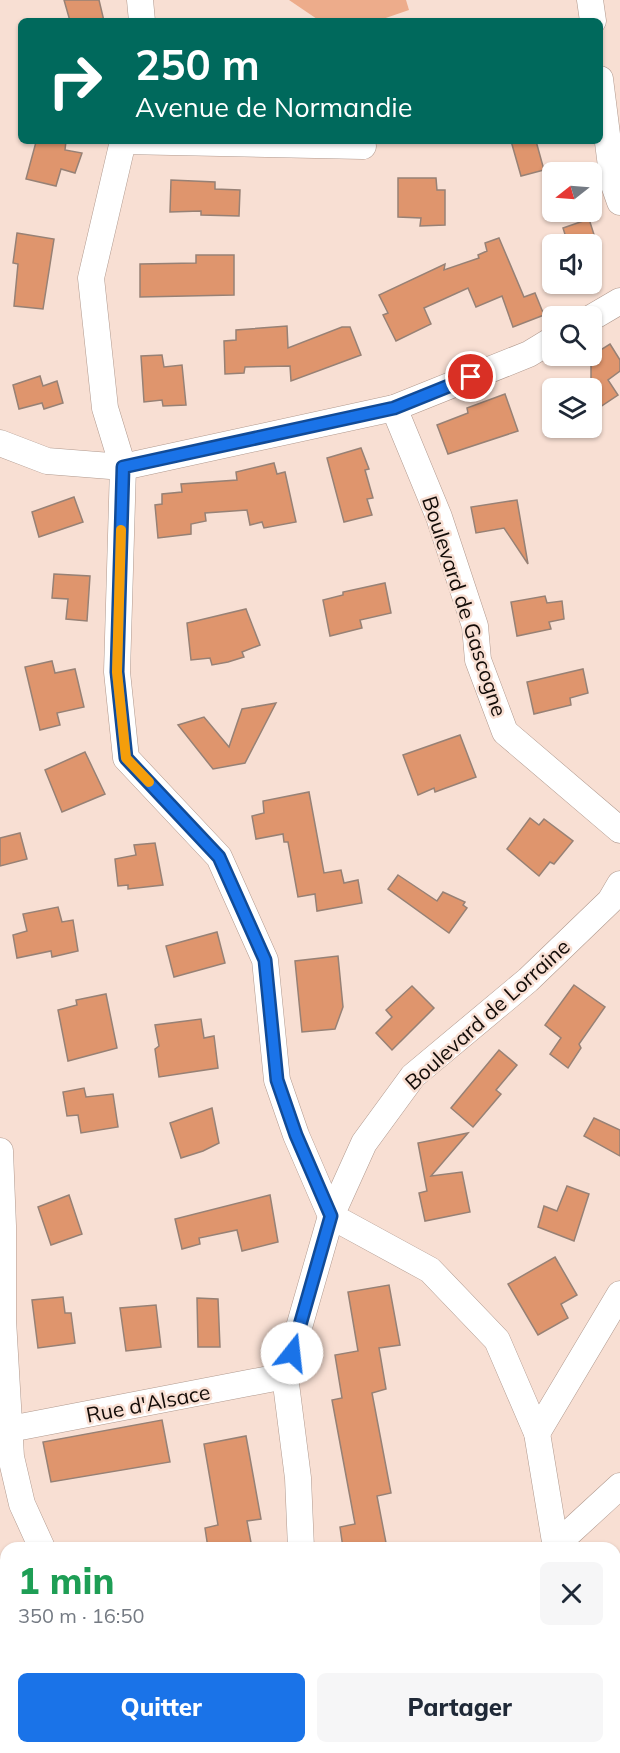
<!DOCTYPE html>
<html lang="fr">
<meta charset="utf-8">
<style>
:root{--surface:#fff;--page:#f6f6f7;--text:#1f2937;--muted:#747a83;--accent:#1a73e8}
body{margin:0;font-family:Mulish,sans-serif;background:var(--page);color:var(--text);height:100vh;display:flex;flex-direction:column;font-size:22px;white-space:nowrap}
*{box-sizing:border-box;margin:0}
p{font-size:20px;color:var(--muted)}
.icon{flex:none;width:33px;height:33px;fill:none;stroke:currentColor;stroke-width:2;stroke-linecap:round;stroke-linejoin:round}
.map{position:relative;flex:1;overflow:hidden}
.drawer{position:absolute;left:0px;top:1542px;width:621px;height:212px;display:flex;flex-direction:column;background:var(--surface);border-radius:18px 18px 0 0;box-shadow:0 2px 4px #0004}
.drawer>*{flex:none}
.hud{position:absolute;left:18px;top:18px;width:585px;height:126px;border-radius:9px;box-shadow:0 2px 4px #0004;background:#00695c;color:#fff;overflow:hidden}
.needle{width:39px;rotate:253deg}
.fabs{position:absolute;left:542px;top:162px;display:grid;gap:12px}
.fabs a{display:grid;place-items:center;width:60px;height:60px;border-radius:9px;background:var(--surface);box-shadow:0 2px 4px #0004;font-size:30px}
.pin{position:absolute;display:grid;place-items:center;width:51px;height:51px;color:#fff;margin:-26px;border:3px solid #fff;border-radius:50%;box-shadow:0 2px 6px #0007}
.me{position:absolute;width:66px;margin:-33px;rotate:16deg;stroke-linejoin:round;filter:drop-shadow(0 0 4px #0008)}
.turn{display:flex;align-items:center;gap:21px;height:126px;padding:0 18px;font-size:27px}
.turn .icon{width:78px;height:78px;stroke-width:2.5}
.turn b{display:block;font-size:42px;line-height:51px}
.round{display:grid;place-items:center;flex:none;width:63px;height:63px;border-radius:9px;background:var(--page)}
.headline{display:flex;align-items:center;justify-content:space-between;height:102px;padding:0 18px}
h1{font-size:36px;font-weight:800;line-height:45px;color:#1e9e55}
.button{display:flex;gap:12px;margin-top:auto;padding:12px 18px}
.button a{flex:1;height:69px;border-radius:9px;background:var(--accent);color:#fff;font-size:24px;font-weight:800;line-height:69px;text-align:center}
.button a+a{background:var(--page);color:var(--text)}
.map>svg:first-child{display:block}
.park{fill:#edac8b}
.building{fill:#df956d;stroke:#978175;stroke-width:1.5}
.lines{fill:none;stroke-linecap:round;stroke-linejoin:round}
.minor-casing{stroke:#b0998e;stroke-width:27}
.tertiary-casing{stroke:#b0998e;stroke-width:34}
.minor{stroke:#fff;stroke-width:26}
.tertiary{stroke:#fff;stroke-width:33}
.route-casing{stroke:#114b97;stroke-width:15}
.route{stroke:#1a73e8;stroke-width:10}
.slow{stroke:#f59e0b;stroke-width:10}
.labels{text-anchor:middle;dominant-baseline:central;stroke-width:5;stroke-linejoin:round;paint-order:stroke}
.street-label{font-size:21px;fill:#120b07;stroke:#f8dfd3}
</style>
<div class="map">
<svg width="620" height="1753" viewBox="0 0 620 1753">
<rect width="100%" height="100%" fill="#f8dfd3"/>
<polygon class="park" points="289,0 406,0 409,10 377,21 323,21 317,19"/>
<g class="building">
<polygon points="64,0 99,0 104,21 70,21"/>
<polygon points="38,141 66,141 65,150 82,153 75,173 61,169 56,186 26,179 36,142"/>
<polygon points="511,141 536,141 544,170 521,176"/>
<polygon points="398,178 436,178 437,190 445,190 445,225 420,226 421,218 398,217"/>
<polygon points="171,180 215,182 215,189 240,190 239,216 201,215 201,211 170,212"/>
<polygon points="589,219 597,244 568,244 563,228"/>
<polygon points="17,233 54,239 43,309 14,306 18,264 13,263"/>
<polygon points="499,238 524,297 535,293 544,315 513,327 502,296 476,307 468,288 424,308 431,324 396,341 383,315 388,313 379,295 445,264 444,270 479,258 478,255 487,251 485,243"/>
<polygon points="196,255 234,255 234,295 140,297 140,264 196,263"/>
<polygon points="287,326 288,348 342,327 350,327 361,355 291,381 290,366 245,367 244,373 225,374 224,341 236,340 236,330"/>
<polygon points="610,344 620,360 620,371 608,380 618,395 591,413 591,356"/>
<polygon points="162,355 164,367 182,365 186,405 163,406 162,400 144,402 141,356"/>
<polygon points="40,376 43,386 57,381 63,403 44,409 42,403 19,409 13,385"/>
<polygon points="505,394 518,431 448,454 437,425 468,413 467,408"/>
<polygon points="361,448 369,469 365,470 373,498 367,499 372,515 344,522 327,458"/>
<polygon points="274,463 277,474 285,472 296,522 264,528 262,522 250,525 247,510 205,513 206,521 191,524 191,534 158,538 155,505 162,504 162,494 182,492 181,484 237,480 236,472"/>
<polygon points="74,497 83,522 39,537 32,512"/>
<polygon points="517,500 528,564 504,528 476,533 471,507"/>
<polygon points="54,574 90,576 87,621 66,619 68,599 52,598"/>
<polygon points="385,583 391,613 360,620 362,628 330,636 323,600 343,595 343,592"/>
<polygon points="545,596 547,603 562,601 564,619 549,622 551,629 517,636 511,602"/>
<polygon points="246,609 260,645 242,652 244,657 228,662 212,665 210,658 191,660 187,623"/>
<polygon points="52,661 55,673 75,669 84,707 57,713 60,725 40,730 25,667"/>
<polygon points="583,669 588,693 570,698 571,705 534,714 527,682"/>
<polygon points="276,703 245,763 213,769 178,725 204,717 229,747 242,709"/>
<polygon points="460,735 476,777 435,792 434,788 418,795 403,755"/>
<polygon points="85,752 105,794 62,812 45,770"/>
<polygon points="309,792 324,873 341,870 344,883 358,880 362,903 317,911 315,894 298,897 288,842 284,842 283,834 256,839 252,816 264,813 263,801"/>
<polygon points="530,818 539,825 544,819 573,841 554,864 550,862 539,876 507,849"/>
<polygon points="20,833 27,859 0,866 0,838"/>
<polygon points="155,843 163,885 128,889 128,885 118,886 115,859 136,855 134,845"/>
<polygon points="398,875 437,901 443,892 465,902 463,905 467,908 449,933 388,889"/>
<polygon points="58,907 62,922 73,920 78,951 52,957 51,951 17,958 13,935 27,931 23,914"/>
<polygon points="217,932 225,963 174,977 166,946"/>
<polygon points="338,956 343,1007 335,1029 302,1032 295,961"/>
<polygon points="574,985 605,1007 579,1044 581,1048 568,1068 550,1054 561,1038 545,1025"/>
<polygon points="412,986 434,1008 392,1050 376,1033 392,1017 386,1010"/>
<polygon points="106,994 117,1048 68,1061 58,1010 77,1005 76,1000"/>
<polygon points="201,1019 204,1038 214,1036 218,1068 159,1077 155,1049 159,1046 155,1025"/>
<polygon points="499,1050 517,1065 496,1090 501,1094 473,1127 451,1108"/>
<polygon points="84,1088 86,1097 113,1094 118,1127 81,1133 78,1115 67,1116 63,1092"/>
<polygon points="212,1108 219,1143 203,1151 181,1158 170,1123"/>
<polygon points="594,1118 620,1130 620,1156 584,1136"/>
<polygon points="468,1133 431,1176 462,1172 470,1212 425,1221 419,1193 427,1191 418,1143"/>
<polygon points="567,1186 589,1194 574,1241 538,1227 544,1206 557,1211"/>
<polygon points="69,1195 82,1234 51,1245 38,1207"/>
<polygon points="270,1195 278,1242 242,1251 237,1230 199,1238 200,1244 182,1249 175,1219"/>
<polygon points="555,1257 577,1295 561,1304 568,1318 538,1335 508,1284"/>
<polygon points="389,1285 400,1345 379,1348 386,1389 372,1393 391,1493 377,1496 387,1548 343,1548 340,1527 355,1524 332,1400 342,1398 335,1355 358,1351 348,1292"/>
<polygon points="63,1297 65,1313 71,1313 75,1343 38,1348 32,1300"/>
<polygon points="197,1298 218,1299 220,1347 198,1347"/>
<polygon points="156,1305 161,1347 126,1351 120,1308"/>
<polygon points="162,1420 170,1462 51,1482 43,1442"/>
<polygon points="246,1436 261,1519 247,1521 252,1548 208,1548 205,1528 218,1525 204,1444"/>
</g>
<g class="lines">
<defs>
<g id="minor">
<polyline points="140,0 142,21"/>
<polyline points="590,0 593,21"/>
<polyline points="600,79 613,182 620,202"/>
<polyline points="123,141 91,278 105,408 123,467 117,672 126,758 219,857 265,960 277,1080 296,1135 331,1216 285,1376 298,1478 301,1548"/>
<polyline points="123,141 363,146"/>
<polyline points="591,318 620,301"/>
<polyline points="394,408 439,517 475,626 478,660 505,732 620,830"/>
<polyline points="0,443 47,461 123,467 394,408 529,354 552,340"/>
<polyline points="0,1151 3,1226 3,1320 11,1457 22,1504 42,1548"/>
<polyline points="10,1429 285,1376"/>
<polyline points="537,1433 620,1294"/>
<polyline points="555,1536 570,1532 620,1486"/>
<polyline points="556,1548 537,1433 497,1340 430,1270 331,1216 364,1143 413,1076 528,980 610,901 620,884"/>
<polyline points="161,1748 165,1753"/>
<polyline points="541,1753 544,1748"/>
</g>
<g id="tertiary">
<polyline points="288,1748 313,1753"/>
<polyline points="218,1753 249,1748"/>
</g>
</defs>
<use href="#minor" class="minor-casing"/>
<use href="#tertiary" class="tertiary-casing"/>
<use href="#minor" class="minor"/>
<use href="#tertiary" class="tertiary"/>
</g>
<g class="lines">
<defs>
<polyline id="route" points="292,1353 331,1216 296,1135 277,1080 265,960 219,857 126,758 117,672 123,467 394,408 471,377"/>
</defs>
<use href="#route" class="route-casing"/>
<use href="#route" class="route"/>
<polyline class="slow" points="121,530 117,672 126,758 149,782"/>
</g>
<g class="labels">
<g class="street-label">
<text transform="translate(465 606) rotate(72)">Boulevard de Gascogne</text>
<text transform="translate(487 1014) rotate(-42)">Boulevard de Lorraine</text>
<text transform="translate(148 1403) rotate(-11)">Rue d'Alsace</text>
</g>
</g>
</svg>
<div class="fabs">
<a><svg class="needle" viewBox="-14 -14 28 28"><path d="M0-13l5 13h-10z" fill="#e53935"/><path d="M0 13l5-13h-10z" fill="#747a83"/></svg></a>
<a><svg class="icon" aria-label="sound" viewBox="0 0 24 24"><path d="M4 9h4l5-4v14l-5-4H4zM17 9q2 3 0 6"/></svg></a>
<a><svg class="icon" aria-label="search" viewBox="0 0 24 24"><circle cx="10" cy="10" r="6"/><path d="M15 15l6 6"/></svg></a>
<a><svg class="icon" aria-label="layers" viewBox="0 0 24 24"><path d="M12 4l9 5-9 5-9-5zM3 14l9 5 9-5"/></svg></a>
</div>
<div class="pin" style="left:471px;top:377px;background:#d93025"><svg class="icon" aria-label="arrive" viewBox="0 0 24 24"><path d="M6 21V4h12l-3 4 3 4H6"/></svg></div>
<svg class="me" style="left:292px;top:1353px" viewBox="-20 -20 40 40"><circle r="19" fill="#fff"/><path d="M0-13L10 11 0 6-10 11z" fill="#1a73e8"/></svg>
<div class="hud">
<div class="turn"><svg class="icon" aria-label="right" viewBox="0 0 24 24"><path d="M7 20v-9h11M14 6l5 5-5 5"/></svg><div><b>250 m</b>Avenue de Normandie</div></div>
</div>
<section class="drawer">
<div class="headline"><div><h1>1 min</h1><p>350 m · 16:50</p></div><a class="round"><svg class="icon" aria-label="close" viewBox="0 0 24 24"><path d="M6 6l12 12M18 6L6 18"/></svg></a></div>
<div class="button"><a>Quitter</a><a>Partager</a></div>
</section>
</div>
